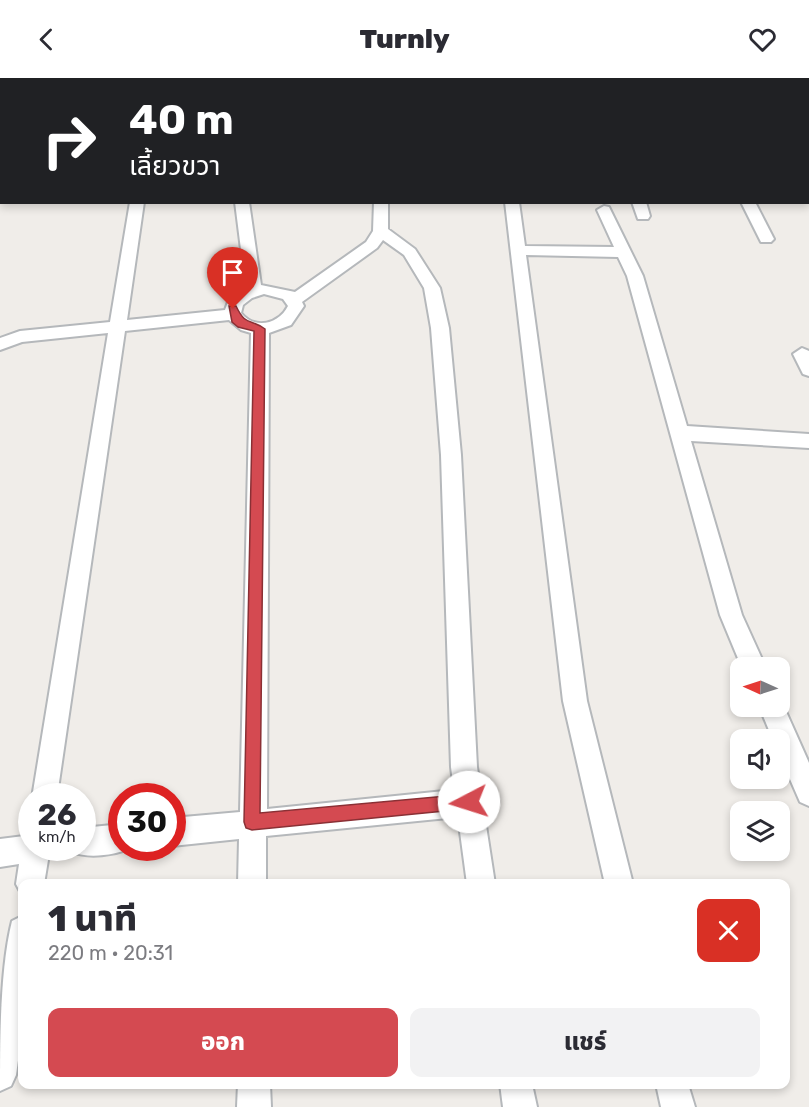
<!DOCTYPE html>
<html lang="th">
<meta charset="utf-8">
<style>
:root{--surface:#fff;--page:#f2f2f3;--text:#2b2b33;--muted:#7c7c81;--accent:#d44a51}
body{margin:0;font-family:Rubik,"Noto Sans Thai",sans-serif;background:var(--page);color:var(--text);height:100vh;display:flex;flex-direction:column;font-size:22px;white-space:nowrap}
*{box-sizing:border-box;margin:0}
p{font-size:20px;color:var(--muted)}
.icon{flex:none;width:33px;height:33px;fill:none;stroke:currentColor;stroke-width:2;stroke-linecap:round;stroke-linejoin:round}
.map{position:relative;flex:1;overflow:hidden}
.side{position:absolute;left:18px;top:801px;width:772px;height:210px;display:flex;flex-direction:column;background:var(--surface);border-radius:12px;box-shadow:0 3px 9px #0003}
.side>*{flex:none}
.hud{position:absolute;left:0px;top:0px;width:810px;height:126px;box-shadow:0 3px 9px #0003;background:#202124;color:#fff;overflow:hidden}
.needle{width:39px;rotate:273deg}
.controls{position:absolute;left:730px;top:579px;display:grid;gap:12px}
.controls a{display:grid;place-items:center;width:60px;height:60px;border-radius:12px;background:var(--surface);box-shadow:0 3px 9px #0003;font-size:30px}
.speed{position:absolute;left:18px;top:705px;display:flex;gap:12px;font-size:30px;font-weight:700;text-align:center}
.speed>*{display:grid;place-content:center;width:78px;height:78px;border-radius:50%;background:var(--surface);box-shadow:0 3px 9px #0003;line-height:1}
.speed small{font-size:15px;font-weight:400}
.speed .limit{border:9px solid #d22;background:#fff;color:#111}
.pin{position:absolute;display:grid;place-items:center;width:51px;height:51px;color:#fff;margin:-62px -26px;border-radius:50% 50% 50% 0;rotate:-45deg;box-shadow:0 0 6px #0007}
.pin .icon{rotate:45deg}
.me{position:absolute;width:66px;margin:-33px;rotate:265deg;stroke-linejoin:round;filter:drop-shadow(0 0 4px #0008)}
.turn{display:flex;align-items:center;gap:21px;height:126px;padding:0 30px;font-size:27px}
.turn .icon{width:78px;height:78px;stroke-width:2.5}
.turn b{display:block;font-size:42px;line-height:51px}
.round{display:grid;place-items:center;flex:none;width:63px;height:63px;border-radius:12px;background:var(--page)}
.overview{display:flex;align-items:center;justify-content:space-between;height:102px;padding:0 30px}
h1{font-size:36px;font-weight:800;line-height:45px}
.cta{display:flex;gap:12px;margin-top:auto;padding:12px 30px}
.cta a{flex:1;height:69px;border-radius:12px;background:var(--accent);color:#fff;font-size:24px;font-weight:800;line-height:69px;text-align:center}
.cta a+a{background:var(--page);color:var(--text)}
header{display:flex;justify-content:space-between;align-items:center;height:78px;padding:0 30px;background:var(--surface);font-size:27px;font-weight:800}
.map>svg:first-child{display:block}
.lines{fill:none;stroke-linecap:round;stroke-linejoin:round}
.minor-casing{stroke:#b5b8bb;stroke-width:4}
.minor{fill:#fff;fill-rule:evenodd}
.route{fill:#d44a51;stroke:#8a3035;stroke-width:1.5}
</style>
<header><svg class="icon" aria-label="back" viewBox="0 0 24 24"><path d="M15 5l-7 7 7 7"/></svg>Turnly<svg class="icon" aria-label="heart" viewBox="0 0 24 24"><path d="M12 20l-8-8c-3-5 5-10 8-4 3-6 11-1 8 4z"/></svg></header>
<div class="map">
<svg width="809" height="1029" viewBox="0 0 809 1029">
<rect width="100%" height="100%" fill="#f0ede9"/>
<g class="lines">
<defs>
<g id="minor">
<rect x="62" y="0" width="12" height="2"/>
<rect x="150" y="0" width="12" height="2"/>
<polygon points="246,0 275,0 245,2"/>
<polygon points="357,0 369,0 370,2 358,2"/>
<polygon points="389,0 401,0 388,2"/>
<polygon points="475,0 495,0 496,2 476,2"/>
<polygon points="589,0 601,0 602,2 590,2"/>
<polygon points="680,0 692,0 693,2 681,2"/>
<polygon points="798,0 809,0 809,5 808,2"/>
<rect x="808" y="38" width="1" height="9"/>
<path d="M130,124h14l-17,118 98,-10 4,-11 17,-10 -11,-87h14l12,83 34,7 71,-50 7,-11 1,-29h14v27l27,20 25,39 9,40 12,127 16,312 18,117h-28l-9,-67 -192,19v48h-28l1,-45 -67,7v-28l68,-6 11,-479 -10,-3 -12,-10 -104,11 -68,465 -25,2 76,-465 -86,9 -22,8v-12l20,-7 90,-9zM383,162l21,15 20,33 7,40 10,127 10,312 3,23 -187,19 2,-476 22,-8 13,-19 -2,-4 75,-54zM264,216l19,5 5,7c-9,18 -33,24 -47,7l2,-8 9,-7z"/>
<polygon points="505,124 519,124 525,168 614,169 597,132 604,128 609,129 643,198 687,348 809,356 809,370 691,363 742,537 766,590 742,590 720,537 627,198 618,179 526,177 587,623 633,806 605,806 563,623"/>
<polygon points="632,124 646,124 650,138 648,141 638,141"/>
<polygon points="741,124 755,124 774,161 771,164 761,164"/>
<polygon points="802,270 809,273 809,298 803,296 793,276"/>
<polygon points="780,620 809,685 809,728 800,724 780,678 780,662 773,662 759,628 780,628"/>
<path d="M122,746v24h10c-17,7 -43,11 -60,4l-2,-4h12v-20z"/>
<polygon points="32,757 32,770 50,770 44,806 22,806 22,817 16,806 19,786 0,789 0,761"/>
<path d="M22,838v115l-6,44 -5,11 -11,5c0,-52 0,-122 12,-170z"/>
<polygon points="238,1006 270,1006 271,1029 237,1029"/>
<polygon points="500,1006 532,1006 537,1029 503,1029"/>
<polygon points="656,1006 688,1006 695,1029 661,1029"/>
</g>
</defs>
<use href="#minor" class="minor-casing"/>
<use href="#minor" class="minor"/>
</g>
<path class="route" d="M229,228h7c10,21 14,12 29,23l-5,484 209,-19 6,2 2,6 -2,6 -223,22 -6,-2 -2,-6 10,-491 -16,-4 -6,-5z"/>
</svg>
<div class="controls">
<a><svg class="needle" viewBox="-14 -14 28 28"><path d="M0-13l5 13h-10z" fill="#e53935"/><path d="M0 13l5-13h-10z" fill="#7c7c81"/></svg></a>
<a><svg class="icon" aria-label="sound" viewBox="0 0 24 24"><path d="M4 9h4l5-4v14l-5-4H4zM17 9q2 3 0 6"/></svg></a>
<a><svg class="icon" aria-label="layers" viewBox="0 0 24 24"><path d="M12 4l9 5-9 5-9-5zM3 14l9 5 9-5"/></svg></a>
</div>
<div class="speed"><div>26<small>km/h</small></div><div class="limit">30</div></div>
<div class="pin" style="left:233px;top:231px;background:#d93025"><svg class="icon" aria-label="arrive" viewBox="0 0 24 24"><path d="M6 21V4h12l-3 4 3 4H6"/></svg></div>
<svg class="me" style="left:469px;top:724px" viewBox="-20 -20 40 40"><circle r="19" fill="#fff"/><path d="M0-13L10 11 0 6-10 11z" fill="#d44a51"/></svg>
<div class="hud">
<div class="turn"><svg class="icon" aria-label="right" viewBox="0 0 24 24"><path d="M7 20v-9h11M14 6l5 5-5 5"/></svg><div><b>40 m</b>เลี้ยวขวา</div></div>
</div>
<section class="side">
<div class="overview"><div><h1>1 นาที</h1><p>220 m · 20:31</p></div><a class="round" style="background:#d93025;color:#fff"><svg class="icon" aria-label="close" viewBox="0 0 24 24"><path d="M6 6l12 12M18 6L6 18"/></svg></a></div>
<div class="cta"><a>ออก</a><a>แชร์</a></div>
</section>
</div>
